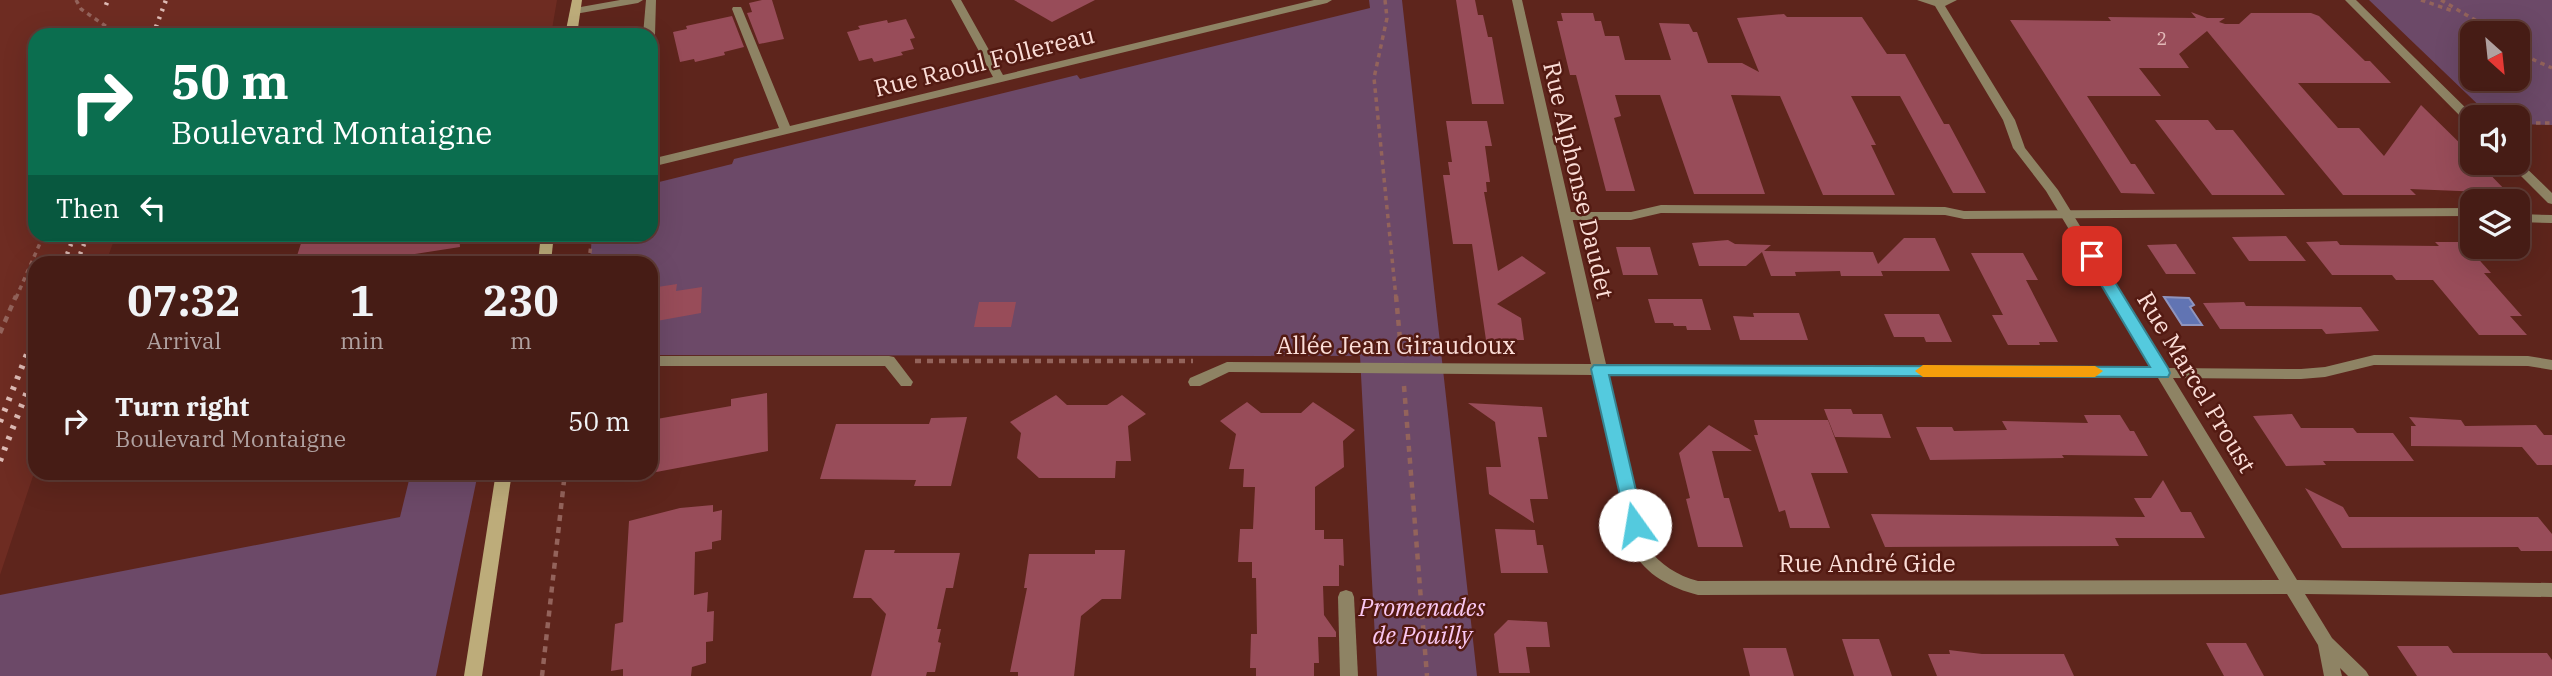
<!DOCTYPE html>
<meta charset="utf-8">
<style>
:root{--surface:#461c15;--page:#4d251e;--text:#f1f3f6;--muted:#b0a1a0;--line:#5e3a34}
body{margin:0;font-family:"IBM Plex Serif",serif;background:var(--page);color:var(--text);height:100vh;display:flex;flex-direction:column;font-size:26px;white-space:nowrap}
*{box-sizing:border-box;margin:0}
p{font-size:23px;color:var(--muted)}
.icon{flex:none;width:38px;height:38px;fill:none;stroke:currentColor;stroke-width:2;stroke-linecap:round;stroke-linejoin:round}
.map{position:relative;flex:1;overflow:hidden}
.sheet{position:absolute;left:28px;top:256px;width:630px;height:224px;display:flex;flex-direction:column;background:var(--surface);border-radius:21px;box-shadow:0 7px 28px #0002,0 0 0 2px var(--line)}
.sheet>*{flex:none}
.top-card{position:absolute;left:28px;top:28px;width:630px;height:214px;border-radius:21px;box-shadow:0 7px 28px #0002,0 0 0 2px var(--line);background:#0b6e4f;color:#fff;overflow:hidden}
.needle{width:46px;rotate:153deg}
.buttons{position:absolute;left:2460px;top:21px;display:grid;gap:14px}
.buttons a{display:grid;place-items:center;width:70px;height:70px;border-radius:14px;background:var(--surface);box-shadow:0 7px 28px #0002,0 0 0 2px var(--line);font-size:35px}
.pin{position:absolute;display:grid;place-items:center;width:60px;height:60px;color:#fff;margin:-30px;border-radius:14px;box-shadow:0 4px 10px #0006}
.me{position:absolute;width:77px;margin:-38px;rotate:347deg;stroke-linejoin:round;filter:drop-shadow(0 0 5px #0008)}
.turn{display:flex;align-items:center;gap:24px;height:147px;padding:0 28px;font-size:32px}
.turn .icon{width:91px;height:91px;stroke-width:2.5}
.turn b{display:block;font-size:49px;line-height:60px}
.then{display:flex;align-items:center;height:66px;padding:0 28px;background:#0003;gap:14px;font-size:26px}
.eta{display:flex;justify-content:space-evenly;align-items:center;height:119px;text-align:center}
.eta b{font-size:42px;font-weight:700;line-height:49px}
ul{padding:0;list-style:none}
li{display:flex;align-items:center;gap:21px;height:91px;padding:0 28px}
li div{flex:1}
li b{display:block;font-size:26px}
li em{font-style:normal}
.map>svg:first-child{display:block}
.built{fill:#6e2c22}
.green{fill:#6c4968;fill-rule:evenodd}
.water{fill:#6174b3;stroke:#8f94be;stroke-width:2}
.building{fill:#984c59}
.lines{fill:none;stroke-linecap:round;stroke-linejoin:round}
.path-far1{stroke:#93635b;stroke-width:3.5;stroke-dasharray:4.5 4.5;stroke-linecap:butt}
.path{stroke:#93635b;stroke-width:4.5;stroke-dasharray:6 6;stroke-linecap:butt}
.lane{fill:#8e8364;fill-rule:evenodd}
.street{fill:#8e8364;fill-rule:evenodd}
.secondary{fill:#bdac7a;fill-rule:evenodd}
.rail-far1{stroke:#debbb5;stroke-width:4.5;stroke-dasharray:2.5 6;stroke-linecap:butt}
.rail{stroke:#debbb5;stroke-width:6;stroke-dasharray:3.5 8;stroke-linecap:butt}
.route{fill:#54cade;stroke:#378390;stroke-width:2}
.slow{fill:#f59e0b}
.labels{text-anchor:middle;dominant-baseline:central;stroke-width:5;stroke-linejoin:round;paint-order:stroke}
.far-number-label{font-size:18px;fill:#e2b9b8}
.street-label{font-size:24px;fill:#fbddd7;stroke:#531a12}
.park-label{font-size:24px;font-style:italic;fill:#fac8f3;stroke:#531a12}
</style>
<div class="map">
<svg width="2552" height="676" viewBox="0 0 2552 676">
<rect width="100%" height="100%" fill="#5e251c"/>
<polygon class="built" points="0,0 557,0 551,35 35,35 35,234 116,235 106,262 35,262 35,470 0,575"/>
<g class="green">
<polygon points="1369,0 1402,0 1477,676 1377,676 1360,356 651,355 651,262 590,262 592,235 651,234 651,184 732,164 734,159 1077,75 1080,79 1370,8"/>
<path d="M2369,0h183v125l-34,-1v-7h-27zM2473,33h45v46h-45z"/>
<polygon points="411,472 478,473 436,676 0,676 0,595 400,517"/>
</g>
<polygon class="water" points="2164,297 2189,298 2194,305 2190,307 2202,325 2182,325"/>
<g class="building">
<polygon points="762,0 772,0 784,39 759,44 747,13 752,12 749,3"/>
<polygon points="1014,0 1095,0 1052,22"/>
<polygon points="1456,0 1475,0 1478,15 1483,15 1488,37 1492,37 1504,104 1472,104"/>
<polygon points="2191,12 2207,18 2225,18 2219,22 2225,24 2239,24 2251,13 2311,13 2319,16 2365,61 2370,61 2391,83 2298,83 2338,128 2359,128 2384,156 2421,105 2473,156 2473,163 2479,163 2508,193 2410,189 2416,195 2343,195 2207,31 2179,54 2189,68 2139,68 2161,96 2087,96 2131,164 2135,164 2155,194 2121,193 2010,20 2111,21 2108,17 2196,18"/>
<polygon points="1561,13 1593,13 1595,21 1601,21 1605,36 1619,36 1625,60 1671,60 1659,23 1689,24 1693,32 1697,32 1708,63 1742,63 1759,72 1737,18 1784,14 1787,17 1862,17 1887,54 1905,54 1944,124 1949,124 1986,193 1953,193 1900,96 1851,96 1876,145 1871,145 1895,195 1823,195 1780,96 1731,95 1765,194 1694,194 1660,95 1615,95 1621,116 1614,118 1635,191 1606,191 1576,75 1570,75 1557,21 1563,21"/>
<polygon points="732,16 744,47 724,52 725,55 695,62 694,59 680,62 673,32 687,29 686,26"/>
<polygon points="906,19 915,38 910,39 914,49 901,52 903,55 874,62 872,58 859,61 847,32 860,29 858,26 887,20 888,23"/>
<polygon points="2155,120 2208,120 2216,130 2233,130 2285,195 2212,195"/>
<polygon points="1446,121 1487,121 1492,146 1485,146 1490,182 1486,182 1487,192 1484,192 1498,271 1522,256 1546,273 1497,304 1521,318 1524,340 1486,340 1472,244 1453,244 1443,175 1450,175 1448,162 1452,162"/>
<polygon points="304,234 459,234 460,247 402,256 401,262 295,262"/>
<polygon points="2286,236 2306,261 2249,261 2232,237"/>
<polygon points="1904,238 1935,238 1950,271 1881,271 1883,276 1841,276 1840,271 1795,272 1796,276 1771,276 1762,252 1746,266 1699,266 1692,243 1728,240 1735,244 1771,245 1764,251 1873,252 1878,264"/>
<polygon points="2337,241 2340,245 2439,246 2435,242 2463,242 2491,273 2484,273 2522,316 2510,316 2527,335 2479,335 2433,280 2396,280 2392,275 2332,275 2306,242"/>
<polygon points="2176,244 2196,274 2166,274 2147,245"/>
<polygon points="1616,247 1650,247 1658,275 1623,275"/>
<polygon points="1971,253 2023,253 2038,280 2026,280 2058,342 2039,342 2040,345 2008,345 1992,315 2003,315"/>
<polygon points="677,284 676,291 702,287 701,313 651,322 651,288"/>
<polygon points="1648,299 1702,299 1711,330 1687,330 1686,326 1674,326 1673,323 1655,323"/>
<polygon points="979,302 1016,302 1011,327 974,327"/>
<polygon points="2244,302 2246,306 2361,307 2379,331 2326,334 2322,329 2220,329 2203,303"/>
<polygon points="1753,313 1799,313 1808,340 1740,340 1733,316 1754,317"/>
<polygon points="1884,314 1939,314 1952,342 1926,342 1924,337 1894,337"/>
<polygon points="767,393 768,451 651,473 651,420 731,406 731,399"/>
<polygon points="1056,395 1067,405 1107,405 1122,395 1146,414 1128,426 1131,461 1116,461 1115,478 1039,478 1017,458 1021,433 1010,422"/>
<polygon points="1247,402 1261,413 1301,413 1313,402 1355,430 1343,441 1344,467 1315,487 1315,530 1324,530 1324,539 1343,539 1344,566 1339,565 1339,586 1323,586 1324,615 1336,632 1336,637 1318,637 1319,663 1314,663 1314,676 1256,676 1256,668 1250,668 1251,634 1257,634 1256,578 1252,578 1252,562 1238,562 1240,529 1253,529 1255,487 1243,487 1244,469 1229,469 1236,434 1220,421"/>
<polygon points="1468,403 1542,407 1547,437 1538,437 1548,499 1530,499 1534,523 1489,494 1486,467 1501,467 1495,422"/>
<polygon points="1824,409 1851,409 1853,414 1882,414 1891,438 1835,437"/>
<polygon points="2292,414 2301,428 2353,428 2357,433 2393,433 2414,461 2323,461 2326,465 2286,466 2253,416"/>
<polygon points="2084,415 2120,415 2130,431 2134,431 2148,456 2062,455 2064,458 1930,460 1916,427 1952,427 1954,431 2007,430 2002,421 2088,423"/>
<polygon points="967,417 951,486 914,486 916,480 820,479 836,424 929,424 931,418"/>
<polygon points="2409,417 2461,420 2465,426 2536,425 2544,435 2552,435 2552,465 2537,465 2522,447 2411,446 2411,426 2416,426"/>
<polygon points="1754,420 1828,420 1848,473 1811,473 1830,528 1790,528 1785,510 1779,512 1754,435 1758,435"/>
<polygon points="1709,425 1752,451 1712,451 1724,498 1729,498 1743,547 1698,547 1686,499 1690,498 1679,453"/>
<polygon points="2163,480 2181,512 2191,512 2205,538 2115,538 2119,546 1885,547 1871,514 2145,517 2134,498 2151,498"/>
<polygon points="2305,488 2343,507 2349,517 2538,517 2552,534 2552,551 2521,551 2518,547 2342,548"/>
<polygon points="713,505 713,512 722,510 721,540 712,542 712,549 695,552 694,595 708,592 707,612 714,611 713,641 706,642 706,663 692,667 691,676 623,676 623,669 611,671 615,624 623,622 629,521 680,508"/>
<polygon points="1495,529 1535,530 1537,545 1543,545 1548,573 1501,573"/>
<polygon points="865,550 895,550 894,553 960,553 953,588 946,588 937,629 941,629 938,642 941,643 935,672 927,672 926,676 871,676 886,614 871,598 853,598"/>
<polygon points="1095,550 1125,550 1121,599 1102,599 1081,616 1074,676 1018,676 1018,672 1010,672 1027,588 1024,588 1029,554 1095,554"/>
<polygon points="1508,620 1547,622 1550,647 1526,647 1530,673 1499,673 1494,634"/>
<polygon points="1842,639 1879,639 1892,676 1854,676"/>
<polygon points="2206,643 2246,643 2264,676 2224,676"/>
<polygon points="2397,646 2448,646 2453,653 2547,653 2552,660 2552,676 2417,676"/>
<polygon points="1743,648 1786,648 1794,676 1750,676"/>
<polygon points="1949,650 1982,654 2064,654 2074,676 1937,676 1928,654 1950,654"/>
</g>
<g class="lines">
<g class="path-far1">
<polyline points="76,0 81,9 107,27 104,35"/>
<polyline points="1385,0 1387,18 1374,78 1396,298"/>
<polyline points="2421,0 2453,11"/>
<polyline points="2441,0 2497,33"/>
<polyline points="2518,48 2534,60 2552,68"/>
<polyline points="2518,123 2552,123"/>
<polyline points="589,262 592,234"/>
<polyline points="16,298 44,234"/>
</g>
<g class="path">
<polyline points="1396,296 1401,350"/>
<polyline points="0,333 16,296"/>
<polyline points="915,361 1193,361"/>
<polyline points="1404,386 1427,676"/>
<polyline points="542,676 565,472"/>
</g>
<g class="lane">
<polygon points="620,0 643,0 638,3 575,14 570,11 575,8"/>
<polygon points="646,0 656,0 655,35 651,38 651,35 643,35"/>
<polygon points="951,0 961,0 1003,75 1314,0 1332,0 1327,3 651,167 651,159 779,128 732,9 733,7 741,7 742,9 790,126 993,77"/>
<polygon points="1661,205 1945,207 1964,211 2473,208 2473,216 1964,219 1945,215 1661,213 1631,220 1567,220 1561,216 1567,212 1631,212"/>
<polygon points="2518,214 2552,215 2552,223 2518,222"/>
<polygon points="1346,590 1352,592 1354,597 1358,676 1340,676 1338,597 1340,592"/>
</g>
<g class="street">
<path d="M1512,0h10l84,364 546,4 -106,-177 -33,-43 -10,-28 -68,-114 -18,-6h40l-12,6 70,114 10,28 33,42 109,178 134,1 24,-2 49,-12 154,1 24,4v10l-24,-4 -154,-1 -49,12 -24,2 -128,-1 124,202 255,3v14l-247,-3 27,44 34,33 3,5h-21l-8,-8 2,8h-18l-6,-31 -31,-51 -589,1c-27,-7 -52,-20 -66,-45l-38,-175 -365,-3 -29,14h-10l-2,-4 2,-4 37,-16 364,2zM1608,375l550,3 121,202 -581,1c-21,-5 -37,-17 -51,-33z"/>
<polygon points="2345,0 2356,0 2475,117 2473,117 2473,125 2469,125"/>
<polygon points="2518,160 2552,193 2552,204 2548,203 2508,163 2518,163"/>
<polygon points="651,356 889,356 894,357 913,382 911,386 901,386 885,366 651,366"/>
</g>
<g class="secondary">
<polygon points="572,0 582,0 577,35 565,35"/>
<polygon points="541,234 554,234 551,262 538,262"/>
<polygon points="496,472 512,472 482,676 464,676"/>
</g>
<g class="rail-far1">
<polyline points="106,5 108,0"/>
<polyline points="153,35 166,0"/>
<polyline points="64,262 75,234"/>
<polyline points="77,262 88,234"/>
</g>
<g class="rail">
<polyline points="0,422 35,334"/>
<polyline points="0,461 35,371"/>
</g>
</g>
<polygon class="route" points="2092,251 2097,253 2168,368 2170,373 2168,377 1609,375 1644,525 1641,530 1635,532 1628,530 1591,369 1594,365 2150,367 2084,256"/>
<polygon class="slow" points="1923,365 2095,366 2103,371 2095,377 1923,377 1915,371"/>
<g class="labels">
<g class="far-number-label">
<text x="2162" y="38">2</text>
</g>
<g class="street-label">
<text transform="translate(984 61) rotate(-14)">Rue Raoul Follereau</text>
<text transform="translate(1579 180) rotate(77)">Rue Alphonse Daudet</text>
<text x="1396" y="345">Allée Jean Giraudoux</text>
<text transform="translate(2197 382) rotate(59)">Rue Marcel Proust</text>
<text x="1867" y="563">Rue André Gide</text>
</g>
<g class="park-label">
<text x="1422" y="607">Promenades<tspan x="1422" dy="28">de Pouilly</tspan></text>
</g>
</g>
</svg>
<div class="buttons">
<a><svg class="needle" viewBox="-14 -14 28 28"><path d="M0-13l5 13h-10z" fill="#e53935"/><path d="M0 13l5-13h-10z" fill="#b0a1a0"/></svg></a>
<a><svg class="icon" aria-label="sound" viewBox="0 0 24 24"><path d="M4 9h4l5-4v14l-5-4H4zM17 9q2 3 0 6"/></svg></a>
<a><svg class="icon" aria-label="layers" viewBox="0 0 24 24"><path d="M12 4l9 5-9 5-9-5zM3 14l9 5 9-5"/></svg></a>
</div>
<div class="pin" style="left:2092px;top:256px;background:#d93025"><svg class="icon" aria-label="arrive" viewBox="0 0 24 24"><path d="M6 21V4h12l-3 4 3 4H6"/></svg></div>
<svg class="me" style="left:1635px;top:525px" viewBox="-20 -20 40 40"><circle r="19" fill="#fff"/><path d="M0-13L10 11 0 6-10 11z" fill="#54cade"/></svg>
<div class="top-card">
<div class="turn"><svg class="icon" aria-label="right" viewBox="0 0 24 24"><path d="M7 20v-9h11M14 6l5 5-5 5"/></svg><div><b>50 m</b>Boulevard Montaigne</div></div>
<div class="then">Then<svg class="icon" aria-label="left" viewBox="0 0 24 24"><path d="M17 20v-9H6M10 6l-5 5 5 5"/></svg></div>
</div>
<section class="sheet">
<div class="eta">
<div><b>07:32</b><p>Arrival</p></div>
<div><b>1</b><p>min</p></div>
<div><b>230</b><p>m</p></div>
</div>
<ul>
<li><svg class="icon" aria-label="right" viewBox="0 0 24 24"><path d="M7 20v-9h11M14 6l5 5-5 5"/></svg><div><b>Turn right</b><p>Boulevard Montaigne</p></div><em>50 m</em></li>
</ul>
</section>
</div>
